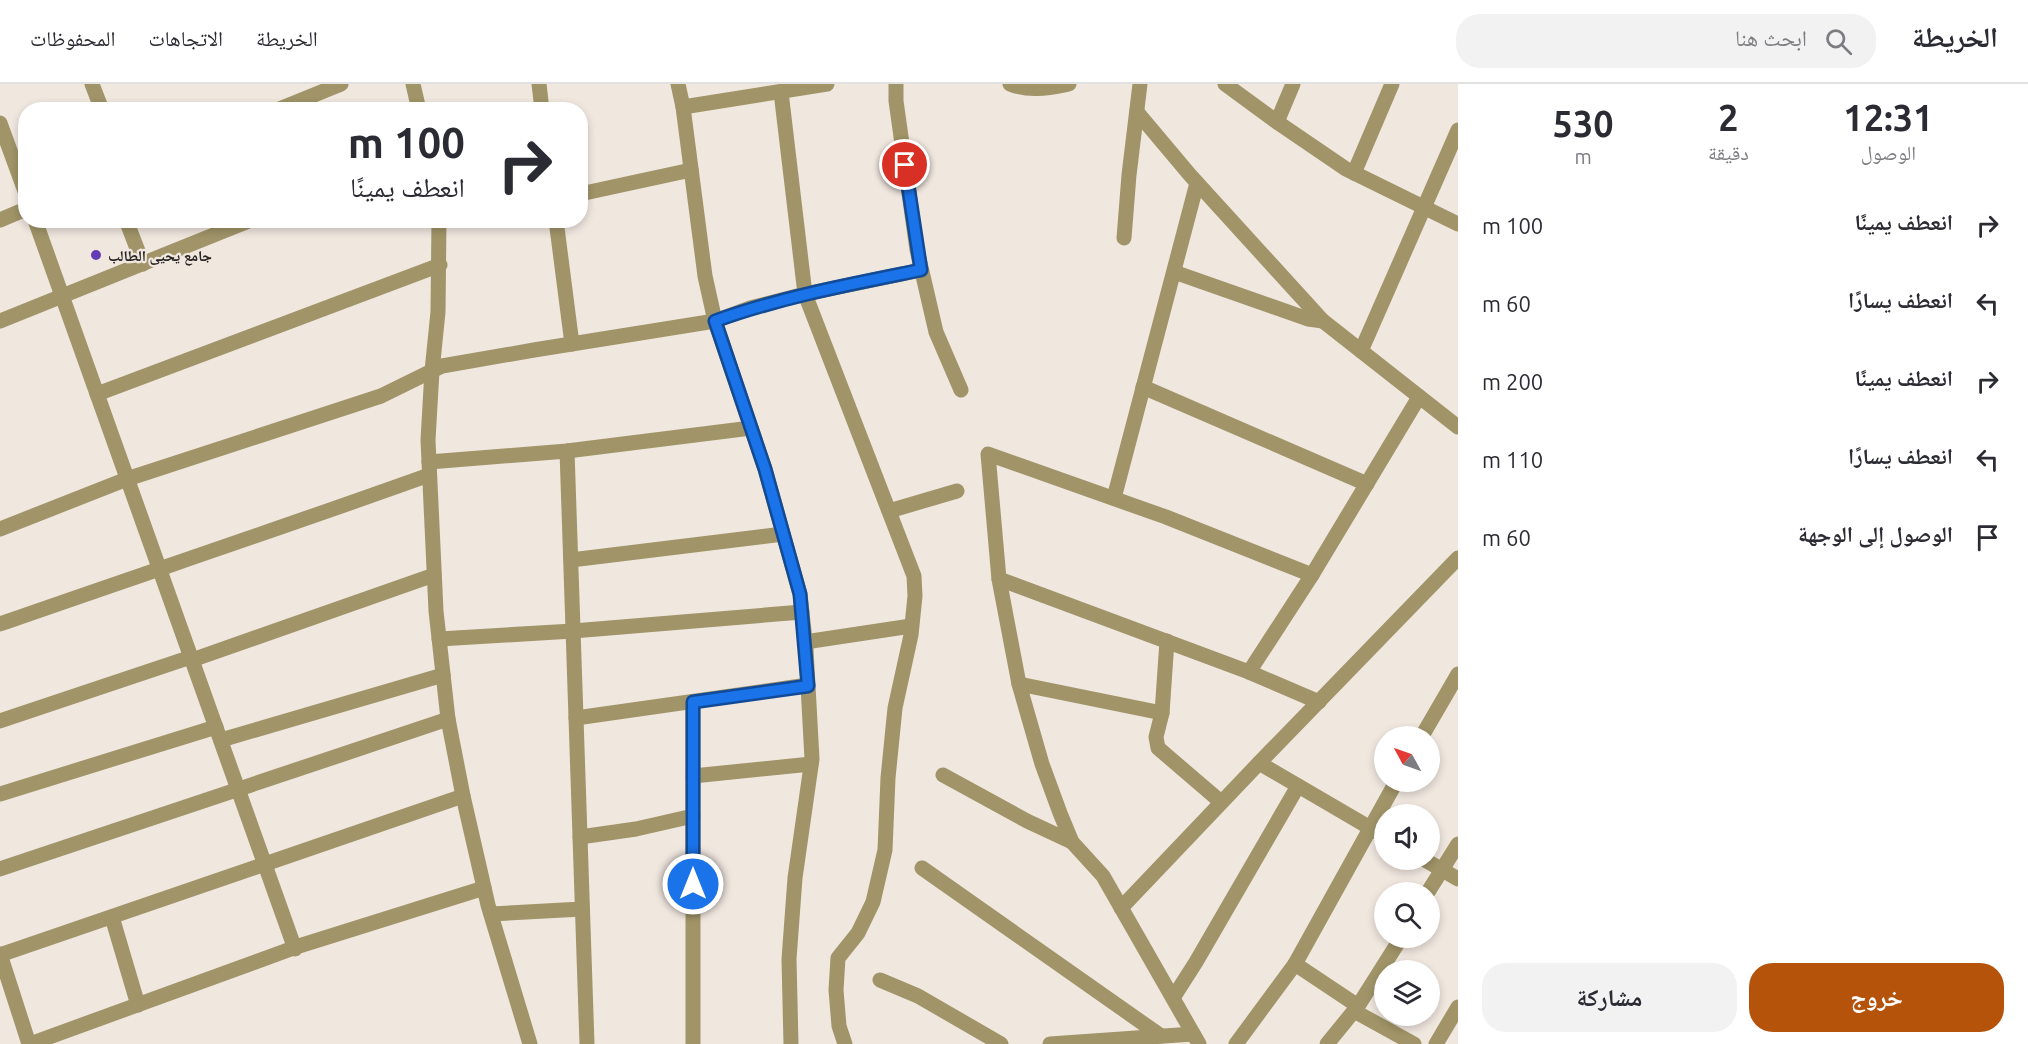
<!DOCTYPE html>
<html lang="ar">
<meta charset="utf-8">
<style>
:root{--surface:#fff;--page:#f2f2f3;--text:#2b2b33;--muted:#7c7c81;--line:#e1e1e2;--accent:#b45309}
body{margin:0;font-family:Ubuntu,"Noto Naskh Arabic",sans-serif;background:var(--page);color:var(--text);direction:rtl;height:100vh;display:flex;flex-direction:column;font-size:22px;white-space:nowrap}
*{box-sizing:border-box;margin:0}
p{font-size:20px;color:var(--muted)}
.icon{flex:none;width:33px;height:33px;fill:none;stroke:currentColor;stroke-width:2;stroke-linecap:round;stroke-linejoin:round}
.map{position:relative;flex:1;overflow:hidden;direction:ltr}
.panel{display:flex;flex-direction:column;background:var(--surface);width:570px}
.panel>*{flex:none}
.guide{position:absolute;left:18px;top:18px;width:570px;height:126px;border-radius:24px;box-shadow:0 3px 9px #0003;direction:rtl;background:#fff;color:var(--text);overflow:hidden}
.needle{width:39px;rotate:310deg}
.fabs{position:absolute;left:1374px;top:642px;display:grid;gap:12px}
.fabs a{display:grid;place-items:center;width:66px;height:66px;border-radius:50%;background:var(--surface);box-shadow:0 3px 9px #0003;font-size:30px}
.pin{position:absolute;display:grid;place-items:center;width:51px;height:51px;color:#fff;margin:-26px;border:3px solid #fff;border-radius:50%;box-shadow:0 2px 6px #0007}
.me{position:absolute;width:66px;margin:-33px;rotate:0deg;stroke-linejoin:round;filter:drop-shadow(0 0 4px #0008)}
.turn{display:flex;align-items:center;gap:21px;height:126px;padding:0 24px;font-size:27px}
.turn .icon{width:78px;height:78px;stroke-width:2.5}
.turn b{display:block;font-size:42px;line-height:51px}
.eta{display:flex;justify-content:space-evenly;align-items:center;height:102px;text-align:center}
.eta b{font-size:36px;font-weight:700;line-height:42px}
.cta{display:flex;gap:12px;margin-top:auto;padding:12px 24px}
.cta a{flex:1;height:69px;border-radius:24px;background:var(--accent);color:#fff;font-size:24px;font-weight:700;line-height:69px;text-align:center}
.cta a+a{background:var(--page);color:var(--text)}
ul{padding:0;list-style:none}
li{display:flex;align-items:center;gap:18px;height:78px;padding:0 24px}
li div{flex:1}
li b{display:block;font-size:22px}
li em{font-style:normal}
header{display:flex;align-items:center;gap:36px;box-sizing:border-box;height:84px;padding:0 30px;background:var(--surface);border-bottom:2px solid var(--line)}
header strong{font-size:28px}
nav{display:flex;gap:33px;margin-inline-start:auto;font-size:21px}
.search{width:420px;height:54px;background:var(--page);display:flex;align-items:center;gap:15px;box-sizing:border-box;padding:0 21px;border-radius:24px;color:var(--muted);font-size:22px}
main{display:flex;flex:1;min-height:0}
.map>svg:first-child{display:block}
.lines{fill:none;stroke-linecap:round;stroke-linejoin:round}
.minor{stroke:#a09468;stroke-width:15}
.route-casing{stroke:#114b97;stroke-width:15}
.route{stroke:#1a73e8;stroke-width:10}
.poi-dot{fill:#633cb4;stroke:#f0e7df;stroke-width:2}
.labels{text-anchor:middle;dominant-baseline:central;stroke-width:4.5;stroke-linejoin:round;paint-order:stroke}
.poi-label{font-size:15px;font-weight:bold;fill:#292623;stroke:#f0e7df;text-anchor:start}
</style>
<header>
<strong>الخريطة</strong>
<div class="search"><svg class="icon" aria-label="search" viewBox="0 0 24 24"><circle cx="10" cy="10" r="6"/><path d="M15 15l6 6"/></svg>ابحث هنا</div>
<nav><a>الخريطة</a><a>الاتجاهات</a><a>المحفوظات</a></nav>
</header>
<main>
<section class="panel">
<div class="eta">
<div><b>12:31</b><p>الوصول</p></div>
<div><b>2</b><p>دقيقة</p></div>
<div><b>530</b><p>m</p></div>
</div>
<ul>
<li><svg class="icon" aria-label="right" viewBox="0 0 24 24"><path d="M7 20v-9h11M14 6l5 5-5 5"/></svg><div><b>انعطف يمينًا</b></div><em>100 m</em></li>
<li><svg class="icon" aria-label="left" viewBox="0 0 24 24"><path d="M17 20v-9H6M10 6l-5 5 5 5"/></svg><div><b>انعطف يسارًا</b></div><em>60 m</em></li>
<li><svg class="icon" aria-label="right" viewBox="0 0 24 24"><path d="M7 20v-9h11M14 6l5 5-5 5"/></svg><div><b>انعطف يمينًا</b></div><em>200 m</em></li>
<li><svg class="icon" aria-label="left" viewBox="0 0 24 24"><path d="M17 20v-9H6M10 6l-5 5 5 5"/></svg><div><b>انعطف يسارًا</b></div><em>110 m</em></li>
<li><svg class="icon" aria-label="arrive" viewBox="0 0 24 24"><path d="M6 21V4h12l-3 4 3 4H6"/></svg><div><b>الوصول إلى الوجهة</b></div><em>60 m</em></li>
</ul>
<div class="cta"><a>خروج</a><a>مشاركة</a></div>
</section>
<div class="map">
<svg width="1458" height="960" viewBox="0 0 1458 960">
<rect width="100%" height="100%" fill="#f0e7df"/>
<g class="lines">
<g class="minor">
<polyline points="92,0 102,26"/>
<polyline points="413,0 419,26"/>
<polyline points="539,0 542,26"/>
<polyline points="678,0 683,23 705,192 715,237 765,385 800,510 806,565 812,675 795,794 789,875 791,960"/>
<polyline points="896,0 896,17 917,166 936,248 961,306"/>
<path d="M1010,0c20,8 38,4 59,0"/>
<polyline points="1225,0 1277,38 1346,85 1458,140"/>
<polyline points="781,8 805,210 914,492 915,512 911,551 895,624 888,694 885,766 873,818 858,849 838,874 836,906 839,942 845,960"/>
<polyline points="683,23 827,0"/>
<polyline points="277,26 341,0"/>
<polyline points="1137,28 1190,91 1323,237 1458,343"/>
<polyline points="1277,38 1293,0"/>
<polyline points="0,39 26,110"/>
<polyline points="1354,89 1392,0"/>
<polyline points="580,110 691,86"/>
<polyline points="0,136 26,125"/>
<polyline points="35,136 295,865"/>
<polyline points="126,136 143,180"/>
<polyline points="439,136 438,228 432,287 428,356 436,527 448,635 463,712 488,821 530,960"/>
<polyline points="556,136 572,260"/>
<polyline points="1124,154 1129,91 1140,0"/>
<polyline points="1174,188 1308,235 1323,237"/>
<polyline points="0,237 251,136"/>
<polyline points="1361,267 1458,46"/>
<polyline points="1143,303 1367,400"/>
<polyline points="97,310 440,181"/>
<polyline points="567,367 587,960"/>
<polyline points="429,378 567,367 751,344"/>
<polyline points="1114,414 1197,99"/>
<polyline points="889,427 957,407"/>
<polyline points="0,445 127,395 381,312 442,282 534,266 715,237 750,224 805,210 921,186"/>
<polyline points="571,476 783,450"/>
<polyline points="999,495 1249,588 1319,618"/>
<path d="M0,540c143,-50 287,-98 429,-149"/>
<polyline points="439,555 573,547 802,528"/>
<polyline points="1167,557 1162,629 1156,653 1158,664 1221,718"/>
<polyline points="805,558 911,542"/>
<polyline points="192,576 434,491"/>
<polyline points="1249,588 1312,491 1419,313"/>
<polyline points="1019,600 1162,629"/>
<polyline points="576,634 808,601"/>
<polyline points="0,637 191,573"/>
<polyline points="1422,652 1458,590"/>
<polyline points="221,656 443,591"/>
<polyline points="1259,679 1384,752"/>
<polyline points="943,691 1027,737 1072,758"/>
<polyline points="693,692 811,680"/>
<polyline points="0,710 216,643"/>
<polyline points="580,753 636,745 693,732"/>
<polyline points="1425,776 1458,795"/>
<polyline points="922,784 1161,952"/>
<polyline points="0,785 448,635"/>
<polyline points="1428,808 1458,760"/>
<polyline points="1121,824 1259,679 1458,474"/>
<polyline points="491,830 582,825"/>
<polyline points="112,833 138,921"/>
<polyline points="0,870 29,960"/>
<polyline points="0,871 463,712"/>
<polyline points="1295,880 1358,922"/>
<polyline points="880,896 918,912 1001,960"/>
<polyline points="1173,914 1196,878 1298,702"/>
<polyline points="1354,927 1414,960"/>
<polyline points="30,960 299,862 484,804"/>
<polyline points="693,960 693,618"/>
<polyline points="1050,960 1193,950"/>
<polyline points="1199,960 1103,792 1072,758 1060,729 1042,680 1019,600 999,495 988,370 1166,433 1312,491"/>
<polyline points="1236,960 1295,880 1396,698"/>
<polyline points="1327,960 1358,922 1401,854"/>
<polyline points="1436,960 1458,923"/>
</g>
</g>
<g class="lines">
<defs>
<path id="route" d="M693,800v-182l115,-16 -8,-92 -35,-125 -50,-148c66,-24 137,-37 206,-51l-16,-105"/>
</defs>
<use href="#route" class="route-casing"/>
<use href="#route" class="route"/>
</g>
<circle class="poi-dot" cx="96" cy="171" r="6"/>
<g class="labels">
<g class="poi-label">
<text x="108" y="171">جامع يحيى الطالب</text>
</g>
</g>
</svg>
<div class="fabs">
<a><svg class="needle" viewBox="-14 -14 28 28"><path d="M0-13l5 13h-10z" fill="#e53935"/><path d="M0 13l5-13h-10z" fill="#7c7c81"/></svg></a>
<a><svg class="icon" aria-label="sound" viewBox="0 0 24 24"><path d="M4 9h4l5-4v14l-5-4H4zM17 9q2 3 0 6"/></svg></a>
<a><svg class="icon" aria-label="search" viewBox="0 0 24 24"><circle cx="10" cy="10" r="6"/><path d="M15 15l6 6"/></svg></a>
<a><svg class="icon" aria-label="layers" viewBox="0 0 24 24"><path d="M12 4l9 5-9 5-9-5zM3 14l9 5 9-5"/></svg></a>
</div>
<div class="pin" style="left:905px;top:81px;background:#d93025"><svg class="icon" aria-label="arrive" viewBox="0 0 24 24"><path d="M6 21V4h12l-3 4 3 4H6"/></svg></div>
<svg class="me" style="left:693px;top:800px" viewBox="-20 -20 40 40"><circle r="17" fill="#1a73e8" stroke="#fff" stroke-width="3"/><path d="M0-11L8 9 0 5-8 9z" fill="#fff"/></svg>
<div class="guide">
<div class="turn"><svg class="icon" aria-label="right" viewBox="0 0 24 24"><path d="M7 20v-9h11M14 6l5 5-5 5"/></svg><div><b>100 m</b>انعطف يمينًا</div></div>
</div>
</div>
</main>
